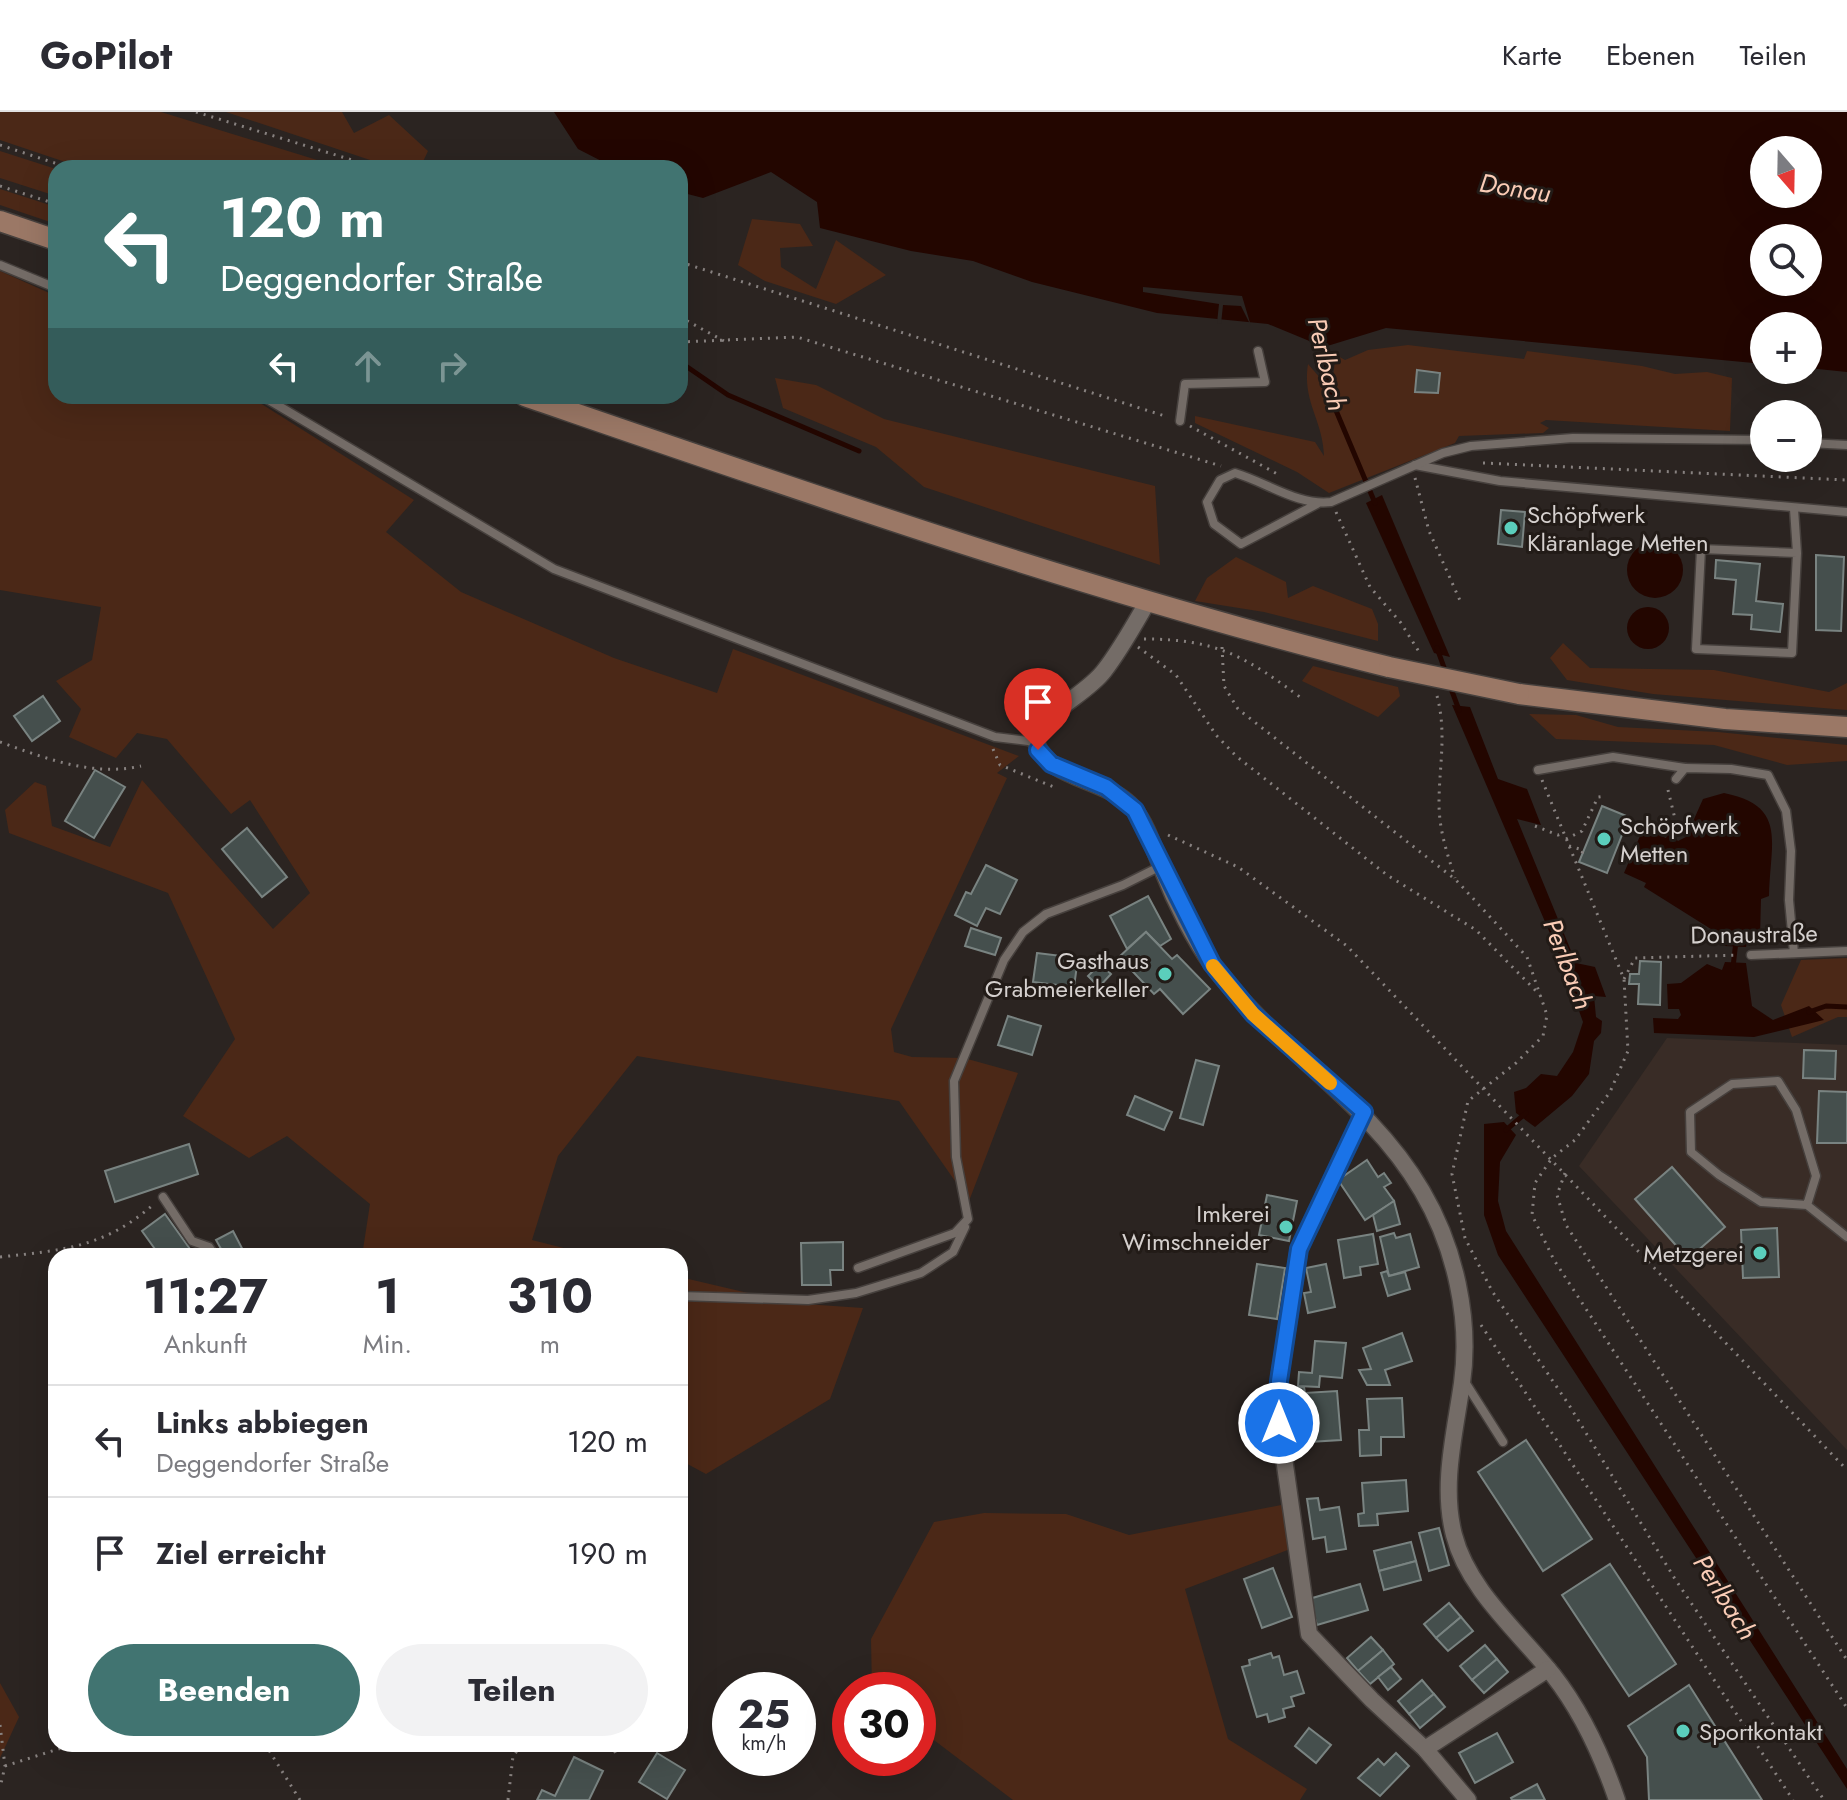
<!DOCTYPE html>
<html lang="de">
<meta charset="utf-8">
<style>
:root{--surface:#fff;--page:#f2f2f3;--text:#2b2b33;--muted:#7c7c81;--line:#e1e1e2;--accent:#417471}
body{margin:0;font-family:Jost,sans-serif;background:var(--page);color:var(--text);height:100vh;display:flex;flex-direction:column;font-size:30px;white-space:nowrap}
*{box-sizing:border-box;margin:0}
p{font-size:26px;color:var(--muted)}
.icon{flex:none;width:44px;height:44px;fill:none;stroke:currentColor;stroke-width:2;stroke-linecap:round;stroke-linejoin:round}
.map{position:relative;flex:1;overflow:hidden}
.drawer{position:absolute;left:48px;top:1136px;width:640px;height:504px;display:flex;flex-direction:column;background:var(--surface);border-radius:24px;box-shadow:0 8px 32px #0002}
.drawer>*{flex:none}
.hud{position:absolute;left:48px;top:48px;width:640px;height:244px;border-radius:24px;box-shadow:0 8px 32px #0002;background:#417471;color:#fff;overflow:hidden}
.needle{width:52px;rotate:160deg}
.tools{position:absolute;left:1750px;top:24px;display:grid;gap:16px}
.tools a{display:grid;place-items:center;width:72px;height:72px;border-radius:50%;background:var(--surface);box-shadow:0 8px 32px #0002;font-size:40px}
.speed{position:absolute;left:712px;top:1560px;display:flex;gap:16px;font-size:40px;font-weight:700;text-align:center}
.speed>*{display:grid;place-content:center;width:104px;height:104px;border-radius:50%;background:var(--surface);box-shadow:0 8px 32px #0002;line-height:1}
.speed small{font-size:20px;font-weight:400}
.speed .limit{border:12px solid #d22;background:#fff;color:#111}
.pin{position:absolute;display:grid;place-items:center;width:68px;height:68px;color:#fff;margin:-82px -34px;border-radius:50% 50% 50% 0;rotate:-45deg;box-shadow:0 0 8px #0007}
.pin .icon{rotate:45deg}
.me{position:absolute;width:88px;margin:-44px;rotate:0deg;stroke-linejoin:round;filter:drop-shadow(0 0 6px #0008)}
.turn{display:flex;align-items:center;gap:28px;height:168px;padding:0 40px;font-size:36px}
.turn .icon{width:104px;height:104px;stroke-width:2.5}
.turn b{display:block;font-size:56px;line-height:68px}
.lanes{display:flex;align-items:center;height:76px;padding:0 40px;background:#0003;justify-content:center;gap:40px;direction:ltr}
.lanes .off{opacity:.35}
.eta{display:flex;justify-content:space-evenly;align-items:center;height:136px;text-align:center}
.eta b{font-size:48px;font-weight:700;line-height:56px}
.action{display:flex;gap:16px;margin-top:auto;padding:16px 40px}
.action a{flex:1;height:92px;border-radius:48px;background:var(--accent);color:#fff;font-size:32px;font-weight:700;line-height:92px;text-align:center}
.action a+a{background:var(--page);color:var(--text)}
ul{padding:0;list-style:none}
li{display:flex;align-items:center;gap:24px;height:112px;padding:0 40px;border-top:2px solid var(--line)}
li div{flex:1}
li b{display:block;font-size:30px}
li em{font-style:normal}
header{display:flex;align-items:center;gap:48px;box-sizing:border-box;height:112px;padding:0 40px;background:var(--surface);border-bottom:2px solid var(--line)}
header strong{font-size:38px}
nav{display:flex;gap:44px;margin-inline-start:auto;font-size:28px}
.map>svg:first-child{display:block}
.built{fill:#392c26}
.green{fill:#4b2817}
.water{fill:#230600;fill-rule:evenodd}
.pier{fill:#2b2421}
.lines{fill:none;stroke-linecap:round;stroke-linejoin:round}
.stream{stroke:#230600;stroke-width:5}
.building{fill:#454f4d;stroke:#798381;stroke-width:2}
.service-casing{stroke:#46403d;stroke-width:11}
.minor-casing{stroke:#46403d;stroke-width:19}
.secondary-casing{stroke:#46403d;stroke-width:23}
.path{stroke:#888280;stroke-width:3;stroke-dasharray:2 6;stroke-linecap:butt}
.service{stroke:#746c67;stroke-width:8}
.minor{stroke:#746c67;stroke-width:16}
.secondary{stroke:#9b7866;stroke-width:20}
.secondary-bridge-casing{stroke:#46403d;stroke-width:23;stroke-linecap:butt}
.secondary-bridge{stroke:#9b7866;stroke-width:20}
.route-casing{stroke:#114b97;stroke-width:20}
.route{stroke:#1a73e8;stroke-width:14}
.slow{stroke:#f59e0b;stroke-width:14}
.poi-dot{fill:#5bcebc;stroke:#221b17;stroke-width:3}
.labels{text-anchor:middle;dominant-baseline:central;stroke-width:6;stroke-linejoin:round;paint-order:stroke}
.poi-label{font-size:24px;fill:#d5d0ce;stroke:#221b17;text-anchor:start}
.street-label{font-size:24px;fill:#d5d0ce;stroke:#221b17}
.water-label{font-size:26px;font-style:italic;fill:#faccb6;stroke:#221b17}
</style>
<header>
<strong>GoPilot</strong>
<nav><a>Karte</a><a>Ebenen</a><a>Teilen</a></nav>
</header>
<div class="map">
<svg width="1847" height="1688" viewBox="0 0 1847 1688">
<rect width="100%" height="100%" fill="#2b2421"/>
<polygon class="built" points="1667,926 1847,933 1847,1338 1579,1054"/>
<g class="green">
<polygon points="0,0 161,0 343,56 83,56 0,28"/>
<polygon points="226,0 342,0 354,21 389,3 428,39 420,56 394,56"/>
<polygon points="0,39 56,57 56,84 0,66"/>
<polygon points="0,77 56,95 56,112 0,93"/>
<polygon points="752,107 800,112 813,134 780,136 781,155 816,177 836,128 886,163 836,192 765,169 738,153"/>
<polygon points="0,159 56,184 56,284 249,284 414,388 386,420 461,480 614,546 717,581 733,537 1019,644 997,661 1007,666 891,917 894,940 912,945 964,946 1018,961 969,1089 899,989 637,944 558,1044 532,1128 595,1144 362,1144 370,1092 287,1024 249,1046 183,1004 235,927 168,781 9,721 5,698 35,670 46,674 52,714 110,735 142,668 273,817 310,781 250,688 231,702 167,627 137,621 116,646 69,625 81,597 56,569 92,548 101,495 0,478"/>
<path d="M1408,233l116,14 3,-8 115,15 33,8 32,-2 25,6 -2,53 -184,-11 -6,3 9,5 -6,5 -84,3 -4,7 -126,50 -32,-21 -102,-49v-7l120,26 9,14c-1,-36 -22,-54 -16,-92l13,15 12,-3 3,-21 9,5 23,-10z"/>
<polygon points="775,266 816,273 884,307 1155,374 1160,453 924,375 876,335 783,296"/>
<polygon points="1236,445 1286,470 1288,486 1313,474 1372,497 1378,512 1378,529 1264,500 1195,489 1207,466"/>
<polygon points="1563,531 1590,556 1714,558 1829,580 1847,571 1847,598 1653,582 1567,568 1550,546"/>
<polygon points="1313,554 1398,575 1400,584 1378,605 1302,569"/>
<polygon points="1529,602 1576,603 1618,615 1718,620 1847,633 1847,649 1787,653 1714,633 1556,627"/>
<polygon points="1847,846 1847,905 1838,905 1792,925 1781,893 1801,848"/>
<polygon points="680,1165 790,1191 863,1196 830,1287 706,1362 680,1348"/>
<polygon points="1291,1391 1298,1434 1185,1477 1228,1627 1307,1677 1300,1688 1013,1688 918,1616 918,1578 872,1578 871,1527 934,1410 984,1401 1066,1402 1129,1423"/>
<polygon points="0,1571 19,1605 0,1646"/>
</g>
<g class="water">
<path d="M554,0h1293v260l-39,-4v-42h-44v38l-378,-36 -62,19 -56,-23 -111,-11 -125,-31 -59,-21 -62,-10 -91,-23 -3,-26 -46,-30 -68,26 -23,-6v-24h-65l-37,-19zM1764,38h44v44h-44zM1764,126h44v44h-44z"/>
<polygon points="1382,383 1450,545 1434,541 1366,391"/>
<circle cx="1655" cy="458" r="28"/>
<circle cx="1648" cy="516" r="21"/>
<polygon points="1452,593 1470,595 1498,667 1527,677 1541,713 1517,707 1576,851 1595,855 1606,885 1594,884 1596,905 1602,909 1601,921 1594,929 1589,962 1572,984 1535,1015 1516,1001 1514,980 1526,976 1541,962 1557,964 1573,940 1583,910 1558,840"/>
<path d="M1724,681c64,13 46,49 45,103l-8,3 -1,37h-11l-3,11 -21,-1 -3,-10 -78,-49 2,-4 -22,-10 19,-44 23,9 3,-6 9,9 8,-4 17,-38z"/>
<polygon points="1725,850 1746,851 1752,894 1773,908 1809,894 1824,908 1754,925 1654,921 1653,906 1678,907 1681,903 1679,897 1668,897 1667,872 1681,871 1707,852 1722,858"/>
<polygon points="1504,1010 1516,1023 1500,1050 1498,1089 1506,1119 1847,1657 1847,1677 1498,1143 1484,1103 1484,1012"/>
</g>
<polygon class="pier" points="1143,175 1242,184 1251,214 1241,194 1223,193 1221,212 1217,211 1219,192 1143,180"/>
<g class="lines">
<g class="stream">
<polyline points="1323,231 1332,289 1375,391"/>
<polyline points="680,250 728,283 859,339"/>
<polyline points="1437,536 1446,561"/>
<polyline points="1450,574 1459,598"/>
<polyline points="1733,855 1736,829"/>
<polyline points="1809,900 1826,894 1847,895"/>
<polyline points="1506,1018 1526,1001"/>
</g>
</g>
<g class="building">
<polygon points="1417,258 1440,261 1438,281 1415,280"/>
<polygon points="1501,398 1525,400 1522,435 1498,432"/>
<polygon points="1816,443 1844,445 1841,519 1816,518"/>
<polygon points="1716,448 1760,452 1756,489 1783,492 1780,520 1751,517 1752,503 1733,502 1736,468 1715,466"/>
<polygon points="43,584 60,609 32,629 14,604"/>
<polygon points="95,658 125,675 94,726 65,709"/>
<polygon points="1602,694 1629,705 1607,761 1579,750"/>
<polygon points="247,716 287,765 262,785 222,737"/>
<polygon points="986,753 1017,768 1000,802 986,796 977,814 955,803 966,780 971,782"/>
<polygon points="1148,784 1171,827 1160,834 1146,820 1127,837 1110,804"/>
<polygon points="971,816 1001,826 995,843 965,834"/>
<polygon points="1146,820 1172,847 1177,843 1210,877 1183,902 1160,877 1154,882 1119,845"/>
<polygon points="1037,841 1078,846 1074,875 1033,870"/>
<polygon points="1640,849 1661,850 1660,893 1638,892 1639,872 1629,872 1630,862 1639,862"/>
<polygon points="1100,852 1111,862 1099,875 1088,864"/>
<polygon points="1008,904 1041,914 1032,943 998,933"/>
<polygon points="1804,938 1836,939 1835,967 1803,966"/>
<polygon points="1196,948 1219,954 1203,1013 1180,1006"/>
<polygon points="1819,979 1847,980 1847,1031 1817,1031"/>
<polygon points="1135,984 1172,1000 1164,1018 1127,1003"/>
<polygon points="189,1032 198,1062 115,1090 105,1059"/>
<polygon points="1367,1048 1378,1065 1384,1061 1391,1071 1384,1075 1394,1089 1365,1108 1338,1068"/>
<polygon points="1672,1055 1725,1115 1688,1147 1635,1087"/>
<polygon points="1267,1083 1297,1089 1289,1129 1259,1123"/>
<polygon points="1394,1089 1400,1112 1377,1119 1373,1103"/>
<polygon points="165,1102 195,1144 160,1144 142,1119"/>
<polygon points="1777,1116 1779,1165 1743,1166 1741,1118"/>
<polygon points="233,1119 246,1144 225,1144 216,1128"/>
<polygon points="1394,1121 1396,1126 1410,1122 1419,1155 1389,1164 1380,1125"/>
<polygon points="1373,1122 1378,1152 1360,1155 1361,1163 1344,1166 1338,1128"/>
<polygon points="843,1130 843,1158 830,1158 831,1173 802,1173 801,1131"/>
<polygon points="1257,1152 1285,1156 1277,1207 1249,1203"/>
<polygon points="1326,1152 1335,1195 1308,1201 1304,1181 1311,1180 1306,1156"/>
<polygon points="1387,1159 1389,1164 1405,1160 1410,1177 1388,1184 1381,1161"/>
<polygon points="1402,1221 1412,1249 1385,1258 1390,1273 1367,1273 1359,1258 1371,1257 1363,1236"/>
<polygon points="1315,1229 1346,1231 1342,1266 1320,1264 1319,1275 1298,1274 1299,1260 1312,1261"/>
<polygon points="1304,1275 1305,1281 1337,1279 1341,1328 1309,1330 1309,1335 1291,1336 1290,1322 1307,1320 1305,1288 1286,1289 1286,1277"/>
<polygon points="1402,1286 1404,1325 1381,1325 1381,1343 1360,1344 1359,1318 1369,1318 1367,1287"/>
<polygon points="1526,1328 1592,1427 1543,1459 1478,1360"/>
<polygon points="1406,1368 1408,1399 1377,1402 1378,1413 1359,1414 1358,1402 1364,1401 1362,1371"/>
<polygon points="1318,1386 1320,1398 1339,1395 1346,1437 1327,1440 1325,1425 1313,1427 1307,1387"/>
<polygon points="1439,1416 1449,1453 1429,1459 1419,1421"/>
<polygon points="1411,1430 1416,1449 1379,1459 1374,1439"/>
<polygon points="1416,1449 1421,1468 1384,1478 1379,1459"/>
<polygon points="1610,1452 1676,1552 1629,1584 1562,1483"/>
<polygon points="1273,1456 1292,1505 1262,1516 1244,1467"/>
<polygon points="1360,1472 1368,1498 1317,1513 1309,1487"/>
<polygon points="1449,1491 1461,1505 1436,1526 1424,1512"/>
<polygon points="1461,1505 1473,1519 1448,1539 1436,1526"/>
<polygon points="1371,1525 1383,1538 1358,1559 1347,1546"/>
<polygon points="1485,1533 1497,1547 1472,1568 1460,1554"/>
<polygon points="1383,1538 1394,1552 1370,1572 1358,1559"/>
<polygon points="1271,1541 1273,1546 1279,1544 1284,1563 1297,1559 1304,1581 1291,1585 1294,1594 1283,1597 1285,1605 1269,1610 1267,1602 1257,1605 1242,1555 1250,1553 1249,1548"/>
<polygon points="1497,1547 1508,1560 1484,1581 1472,1568"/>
<polygon points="1391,1555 1401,1567 1388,1578 1378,1565"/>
<polygon points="1422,1568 1434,1582 1409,1602 1398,1589"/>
<polygon points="1689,1573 1762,1688 1649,1688 1647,1645 1628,1614"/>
<polygon points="1434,1582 1445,1595 1420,1616 1409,1602"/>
<polygon points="1309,1616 1331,1633 1316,1651 1295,1634"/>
<polygon points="1497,1621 1513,1650 1475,1671 1459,1641"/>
<polygon points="657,1641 685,1658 667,1687 639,1670"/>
<polygon points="1396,1641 1409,1654 1380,1684 1358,1666 1378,1647 1384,1653"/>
<polygon points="574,1645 603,1659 589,1688 537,1688 542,1678 555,1684"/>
<polygon points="1537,1672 1545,1688 1512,1688 1511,1686"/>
</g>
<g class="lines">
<defs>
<g id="service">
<polyline points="0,153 56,176"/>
<polyline points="262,284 554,457 995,625 1036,630"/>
<polyline points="1180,309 1185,272 1265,270 1258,239"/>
<polyline points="1808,331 1847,333"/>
<polyline points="1415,353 1500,369 1847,400"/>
<path d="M1317,392l-76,40 -27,-20 -7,-22 13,-22 15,-7c31,9 63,33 96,29l112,-49 28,-7 102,-8 191,2"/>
<polyline points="1794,397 1797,441 1792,541 1696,537 1701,437 1797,441"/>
<polyline points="1538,658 1613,645 1685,656"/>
<polyline points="1676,667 1685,656 1731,657 1768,663 1786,699 1791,739 1789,788 1794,841"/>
<polyline points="1751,843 1847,839"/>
<polyline points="163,1085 192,1129 209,1135 215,1144"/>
<polyline points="1807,1093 1816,1064 1796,998 1778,969 1732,972 1690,1000 1691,1040 1719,1063 1761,1090 1807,1093 1847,1125"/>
<polyline points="858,1156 955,1121 968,1107 956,1045 954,969 1004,848 1023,820 1046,802 1123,773 1161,754"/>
<polyline points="680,1184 808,1188 856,1181 921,1161 953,1140 965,1115"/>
<polyline points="1465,1270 1503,1330"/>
</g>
<g id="minor">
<path d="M1148,489c-14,24 -27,48 -44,70 -20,26 -60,38 -68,71 12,38 71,36 97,66 15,18 21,42 30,63 12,31 31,69 51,96 63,83 155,133 208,224 33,56 49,128 40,192 -7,50 -21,102 -8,152 14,55 65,97 99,140 29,37 49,81 64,125"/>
<polyline points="1364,1000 1299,1137 1279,1269 1279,1311 1309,1522 1372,1588 1425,1637 1468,1688"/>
<polyline points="1425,1637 1548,1557"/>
</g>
<g id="secondary">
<polyline points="0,109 56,128"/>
<path d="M525,284c285,98 571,198 864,271"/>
<polyline points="1519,582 1725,607 1847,615"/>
</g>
</defs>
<use href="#service" class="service-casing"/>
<use href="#minor" class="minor-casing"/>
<use href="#secondary" class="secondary-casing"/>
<g class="path">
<polyline points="196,0 378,56"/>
<polyline points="0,33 70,56"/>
<polyline points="0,74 56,92"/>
<polyline points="680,150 1168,305"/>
<polyline points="680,205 724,229"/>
<polyline points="680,230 797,225 1221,354"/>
<polyline points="1190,314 1281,364"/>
<polyline points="1483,351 1847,368"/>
<polyline points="1415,366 1429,419 1462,493"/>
<polyline points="1336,400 1370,475 1401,511 1421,543"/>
<path d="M1144,527c74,0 102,18 160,61"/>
<polyline points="1138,535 1176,563 1216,623 1236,644 1387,763 1476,818 1540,883"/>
<polyline points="1222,535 1224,574 1238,597 1456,768 1527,845 1547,903 1543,924 1516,951 1468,989 1452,1062 1465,1126 1492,1179 1569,1293 1675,1467 1824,1688"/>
<path d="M1437,584c10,37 2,71 2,107 0,27 8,50 16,75"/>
<path d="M0,630c45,16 92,35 141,24"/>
<polyline points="993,637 1000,653 1054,675"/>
<polyline points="1542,668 1624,867 1628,939 1610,980 1575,1028 1552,1046 1535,1071 1532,1103 1554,1148 1847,1596"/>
<polyline points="1668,678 1676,711 1671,723"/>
<polyline points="1535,714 1558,723 1564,721"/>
<polyline points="1168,723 1238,755 1347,834 1847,1358"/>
<polyline points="1566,727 1582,719 1598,685 1606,684"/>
<polyline points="1569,734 1583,738 1581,746"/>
<polyline points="1624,867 1635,846 1739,843"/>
<polyline points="1565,1061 1557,1083 1566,1113 1847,1548"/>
<path d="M0,1145c63,-7 104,-9 154,-53"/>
<polyline points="1481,1213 1793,1688"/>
<polyline points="0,1613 5,1654 0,1676"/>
<polyline points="265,1632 300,1688"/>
<polyline points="611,1632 617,1644"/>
<polyline points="5,1654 74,1632"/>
<polyline points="508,1688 513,1644 523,1632"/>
</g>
<use href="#service" class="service"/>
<use href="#minor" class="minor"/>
<use href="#secondary" class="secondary"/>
<defs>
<polyline id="secondary-bridge" points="1389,555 1519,582"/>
</defs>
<use href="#secondary-bridge" class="secondary-bridge-casing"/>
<use href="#secondary-bridge" class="secondary-bridge"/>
</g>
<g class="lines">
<defs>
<polyline id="route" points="1038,638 1051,652 1106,675 1135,698 1212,852 1253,902 1364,1000 1299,1137 1279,1269 1279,1311"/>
</defs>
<use href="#route" class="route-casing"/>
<use href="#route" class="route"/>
<polyline class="slow" points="1213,854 1253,902 1330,971"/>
</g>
<g class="poi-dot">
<circle cx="1511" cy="416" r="8"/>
<circle cx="1604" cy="727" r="8"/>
<circle cx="1165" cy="862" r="8"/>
<circle cx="1286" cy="1115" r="8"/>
<circle cx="1760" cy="1141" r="8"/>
<circle cx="1683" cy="1619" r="8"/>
</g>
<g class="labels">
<g class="poi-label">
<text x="1527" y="402">Schöpfwerk<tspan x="1527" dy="28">Kläranlage Metten</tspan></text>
<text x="1620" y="713">Schöpfwerk<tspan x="1620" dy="28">Metten</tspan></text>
<text x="1149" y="848" text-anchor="end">Gasthaus<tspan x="1149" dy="28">Grabmeierkeller</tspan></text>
<text x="1270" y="1101" text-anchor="end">Imkerei<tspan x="1270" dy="28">Wimschneider</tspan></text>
<text x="1744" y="1141" text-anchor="end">Metzgerei</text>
<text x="1699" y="1619">Sportkontakt</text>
</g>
<g class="street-label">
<text transform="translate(1754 822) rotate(-1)">Donaustraße</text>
</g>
<g class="water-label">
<text transform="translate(1515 76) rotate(9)">Donau</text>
<text transform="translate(1327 252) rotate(77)">Perlbach</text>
<text transform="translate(1568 852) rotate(69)">Perlbach</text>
<text transform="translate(1725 1485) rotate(58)">Perlbach</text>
</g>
</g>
</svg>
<div class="tools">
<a><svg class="needle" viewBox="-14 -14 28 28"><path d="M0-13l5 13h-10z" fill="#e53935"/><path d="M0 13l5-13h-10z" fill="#7c7c81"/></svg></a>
<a><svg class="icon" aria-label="search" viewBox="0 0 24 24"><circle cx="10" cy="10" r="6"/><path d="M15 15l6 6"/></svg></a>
<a>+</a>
<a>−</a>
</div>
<div class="speed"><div>25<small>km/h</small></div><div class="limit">30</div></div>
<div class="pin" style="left:1038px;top:638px;background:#d93025"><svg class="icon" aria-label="arrive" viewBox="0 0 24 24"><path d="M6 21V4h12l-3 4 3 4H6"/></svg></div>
<svg class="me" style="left:1279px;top:1311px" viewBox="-20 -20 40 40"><circle r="17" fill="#1a73e8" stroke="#fff" stroke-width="3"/><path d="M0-11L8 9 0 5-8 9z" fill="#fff"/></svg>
<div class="hud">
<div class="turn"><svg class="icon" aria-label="left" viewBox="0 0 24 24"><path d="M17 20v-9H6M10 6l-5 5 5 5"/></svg><div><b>120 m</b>Deggendorfer Straße</div></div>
<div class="lanes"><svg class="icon" aria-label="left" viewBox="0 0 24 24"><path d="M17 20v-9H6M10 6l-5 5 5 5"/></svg><svg class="icon off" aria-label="ahead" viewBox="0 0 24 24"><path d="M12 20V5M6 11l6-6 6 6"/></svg><svg class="icon off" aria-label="right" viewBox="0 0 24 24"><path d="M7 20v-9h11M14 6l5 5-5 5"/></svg></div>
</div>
<section class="drawer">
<div class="eta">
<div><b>11:27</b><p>Ankunft</p></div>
<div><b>1</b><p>Min.</p></div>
<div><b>310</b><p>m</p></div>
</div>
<ul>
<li><svg class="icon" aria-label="left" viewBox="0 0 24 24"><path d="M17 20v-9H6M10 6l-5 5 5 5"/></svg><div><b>Links abbiegen</b><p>Deggendorfer Straße</p></div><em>120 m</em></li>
<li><svg class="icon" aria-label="arrive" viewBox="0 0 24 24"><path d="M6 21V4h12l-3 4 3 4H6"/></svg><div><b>Ziel erreicht</b></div><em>190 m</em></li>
</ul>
<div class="action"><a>Beenden</a><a>Teilen</a></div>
</section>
</div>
